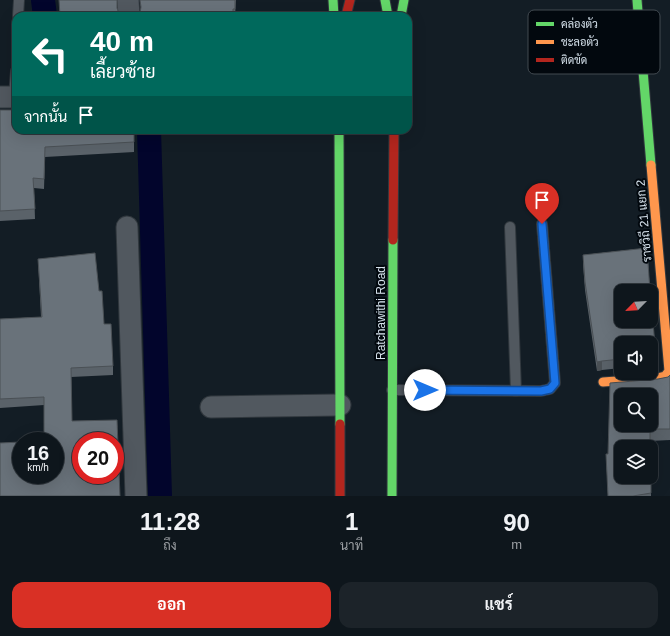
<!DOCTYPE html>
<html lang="th">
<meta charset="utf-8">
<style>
:root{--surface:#0e161c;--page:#1c2329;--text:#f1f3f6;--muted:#9b9fa3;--line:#2e353b;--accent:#d93025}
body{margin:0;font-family:Helvetica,Sarabun,sans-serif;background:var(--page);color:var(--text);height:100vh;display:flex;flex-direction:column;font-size:15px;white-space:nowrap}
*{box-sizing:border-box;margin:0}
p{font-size:13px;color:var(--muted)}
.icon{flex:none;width:22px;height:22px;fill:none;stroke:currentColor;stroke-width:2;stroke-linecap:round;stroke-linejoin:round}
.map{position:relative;height:496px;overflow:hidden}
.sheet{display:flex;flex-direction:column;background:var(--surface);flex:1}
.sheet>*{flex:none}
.banner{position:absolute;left:12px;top:12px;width:400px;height:122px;border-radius:12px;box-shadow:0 4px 16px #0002,0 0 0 1px var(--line);background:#00695c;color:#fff;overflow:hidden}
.needle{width:26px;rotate:246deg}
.fabs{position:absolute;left:614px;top:284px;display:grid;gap:8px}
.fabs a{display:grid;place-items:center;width:44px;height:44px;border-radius:8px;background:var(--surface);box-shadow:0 4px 16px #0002,0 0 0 1px var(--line);font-size:20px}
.speed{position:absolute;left:12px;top:432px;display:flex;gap:8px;font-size:20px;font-weight:700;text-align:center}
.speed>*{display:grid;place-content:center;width:52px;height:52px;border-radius:50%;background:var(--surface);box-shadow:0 4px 16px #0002,0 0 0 1px var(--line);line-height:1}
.speed small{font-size:10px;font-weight:400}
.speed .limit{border:6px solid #d22;background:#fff;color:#111}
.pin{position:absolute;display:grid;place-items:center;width:34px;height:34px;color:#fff;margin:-41px -17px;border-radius:50% 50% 50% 0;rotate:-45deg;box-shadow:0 0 4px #0007}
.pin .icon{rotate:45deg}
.me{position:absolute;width:44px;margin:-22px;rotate:90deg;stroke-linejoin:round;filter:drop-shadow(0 0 3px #0008)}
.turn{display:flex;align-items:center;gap:14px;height:84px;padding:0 12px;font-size:18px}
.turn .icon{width:52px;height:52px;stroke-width:2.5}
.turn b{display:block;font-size:28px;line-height:34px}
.then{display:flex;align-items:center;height:38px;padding:0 12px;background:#0003;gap:8px;font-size:15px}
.eta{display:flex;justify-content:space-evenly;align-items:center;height:68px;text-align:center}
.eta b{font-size:24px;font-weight:700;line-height:28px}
.cta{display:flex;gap:8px;margin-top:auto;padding:8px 12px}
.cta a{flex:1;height:46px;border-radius:12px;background:var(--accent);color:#fff;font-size:16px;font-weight:700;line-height:46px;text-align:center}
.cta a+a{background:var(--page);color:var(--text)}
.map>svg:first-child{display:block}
.water{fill:#02052c}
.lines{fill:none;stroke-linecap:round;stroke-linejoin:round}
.canal{stroke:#02052c;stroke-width:24}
.lane-casing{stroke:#31383e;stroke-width:12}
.street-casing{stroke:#31383e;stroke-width:23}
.fast-casing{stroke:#31383e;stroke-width:11}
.slow-casing{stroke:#31383e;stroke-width:11}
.jam-casing{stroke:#31383e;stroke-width:11}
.lane{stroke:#51585f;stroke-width:10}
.street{stroke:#51585f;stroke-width:21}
.fast{stroke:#63d668;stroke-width:9}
.slow{stroke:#ff974d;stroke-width:9}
.jam{stroke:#b3261e;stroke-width:9}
.wall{fill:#5a6269}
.shaded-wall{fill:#4a5055}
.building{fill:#69727a;stroke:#4a5055;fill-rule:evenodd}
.route-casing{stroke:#114b97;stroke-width:10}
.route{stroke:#1a73e8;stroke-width:7}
.labels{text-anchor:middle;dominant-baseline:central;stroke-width:4;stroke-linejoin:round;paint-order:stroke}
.street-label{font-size:12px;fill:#d7e3ed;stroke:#02080e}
.key{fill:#02080e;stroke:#424a51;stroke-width:1}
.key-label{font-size:11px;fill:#d7e3ed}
</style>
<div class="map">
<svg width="670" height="496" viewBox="0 0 670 496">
<rect width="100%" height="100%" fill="#131d25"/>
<polygon class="water" points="164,403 168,496 153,496 149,404"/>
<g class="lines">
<g class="canal">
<polyline points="43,0 45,16"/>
<polyline points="149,130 160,496"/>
</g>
<defs>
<g id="lane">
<polyline points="18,16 19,0"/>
<polyline points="14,97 16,71"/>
<polyline points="510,227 516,391"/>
<polyline points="392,390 541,391 550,389 555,383 542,224"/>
</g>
<g id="street">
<polyline points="128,0 129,16"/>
<polyline points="0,97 16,97"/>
<polyline points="127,227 136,496"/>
<polyline points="211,407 340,405"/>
</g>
<g id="fast">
<polyline points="333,0 334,16"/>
<polyline points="385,0 388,16"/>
<polyline points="637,0 651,165"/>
<polyline points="401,16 404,0"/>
<polyline points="339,130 340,424"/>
<polyline points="392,496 393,240"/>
</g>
<polyline id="slow" points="603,382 657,378 665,376 669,371 651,165"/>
<g id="jam">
<polyline points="346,16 350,0"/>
<polyline points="393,240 394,130"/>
<polyline points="340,424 340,496"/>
</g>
</defs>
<use href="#lane" class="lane-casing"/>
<use href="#street" class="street-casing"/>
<use href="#fast" class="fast-casing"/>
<use href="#slow" class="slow-casing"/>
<use href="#jam" class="jam-casing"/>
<use href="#lane" class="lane"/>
<use href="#street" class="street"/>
<use href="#fast" class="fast"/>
<use href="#slow" class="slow"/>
<use href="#jam" class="jam"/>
</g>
<g class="wall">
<polygon points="140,0 236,0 235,16 137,16 140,13 141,9"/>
<polygon points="0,110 134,130 134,152 45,157 44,189 34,188 35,219 0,221"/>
<polygon points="647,248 650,291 621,291 621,321 651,321 651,299 656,357 656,365 651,366 651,343 621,343 621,368 602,370 597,371 585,290 583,264 583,255"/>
<polygon points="38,259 99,291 104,324 113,366 113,375 71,377 72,421 55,475 44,405 0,408 0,319 41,317"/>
<polygon points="670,375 670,440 650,441 651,496 608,496 606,454 608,454 658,379 668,377"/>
</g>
<polygon class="shaded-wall" points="602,361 602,370 597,371 597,362"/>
<g class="building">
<polygon points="59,0 117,0 117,8 119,14 121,16 60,16"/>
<polygon points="140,0 235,0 235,9 233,9 233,16 137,16 140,13 141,7"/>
<polygon points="0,110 16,110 16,130 134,130 134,142 45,147 44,179 33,178 35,209 0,211"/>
<polygon points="647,248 650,291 621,291 621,321 651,321 651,299 656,357 651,357 651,343 621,343 621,359 602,361 597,362 585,282 583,255"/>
<path d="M95,253l4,38h3l2,33h7l2,42 -42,2 1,53 45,-1 3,76h-120v-53l21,-1v33h34v-34h-11v-44l-44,2v-80l42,-2 -4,-58zM81,441h34v34h-34z"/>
<path d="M670,375v54h-20v18h-29v30h30v-3v19l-18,3h-25l-2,-42h2l2,-71 48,-4 10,-2zM621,395h30v30h-30z"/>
</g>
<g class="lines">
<defs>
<polyline id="route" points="425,390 541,391 550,389 555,383 542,224"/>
</defs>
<use href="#route" class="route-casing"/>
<use href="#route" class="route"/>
</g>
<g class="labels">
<g class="street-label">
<text transform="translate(644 221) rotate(-95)">ราชวิถี 21 แยก 2</text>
<text transform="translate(381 313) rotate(-90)">Ratchawithi Road</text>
</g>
</g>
<rect x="528" y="10" width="132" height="64" rx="6" class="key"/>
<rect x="536" y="22" width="18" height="4" fill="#63d668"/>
<rect x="536" y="40" width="18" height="4" fill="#ff974d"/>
<rect x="536" y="58" width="18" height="4" fill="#b3261e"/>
<g class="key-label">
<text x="561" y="28">คล่องตัว</text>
<text x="561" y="46">ชะลอตัว</text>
<text x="561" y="64">ติดขัด</text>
</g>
</svg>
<div class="fabs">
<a><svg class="needle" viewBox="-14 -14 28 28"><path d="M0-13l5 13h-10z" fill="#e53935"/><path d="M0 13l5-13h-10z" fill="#9b9fa3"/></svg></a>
<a><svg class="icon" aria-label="sound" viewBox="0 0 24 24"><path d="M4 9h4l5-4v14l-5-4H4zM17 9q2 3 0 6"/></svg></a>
<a><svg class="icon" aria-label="search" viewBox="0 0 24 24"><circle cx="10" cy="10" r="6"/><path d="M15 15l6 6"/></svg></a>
<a><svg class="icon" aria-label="layers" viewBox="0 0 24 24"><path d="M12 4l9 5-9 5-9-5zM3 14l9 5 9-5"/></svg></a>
</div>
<div class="speed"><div>16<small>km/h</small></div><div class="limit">20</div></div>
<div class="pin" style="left:542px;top:224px;background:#d93025"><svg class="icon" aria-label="arrive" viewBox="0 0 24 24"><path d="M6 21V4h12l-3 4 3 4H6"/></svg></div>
<svg class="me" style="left:425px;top:390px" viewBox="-20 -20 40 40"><circle r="19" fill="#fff"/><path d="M0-13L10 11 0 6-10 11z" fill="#1a73e8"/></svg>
<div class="banner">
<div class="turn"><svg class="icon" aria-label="left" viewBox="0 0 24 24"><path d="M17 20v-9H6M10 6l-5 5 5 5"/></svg><div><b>40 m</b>เลี้ยวซ้าย</div></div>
<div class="then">จากนั้น<svg class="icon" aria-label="arrive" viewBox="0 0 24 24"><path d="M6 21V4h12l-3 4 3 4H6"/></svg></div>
</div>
</div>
<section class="sheet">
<div class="eta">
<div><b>11:28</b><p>ถึง</p></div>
<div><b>1</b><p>นาที</p></div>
<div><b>90</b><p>m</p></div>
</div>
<div class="cta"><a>ออก</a><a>แชร์</a></div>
</section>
